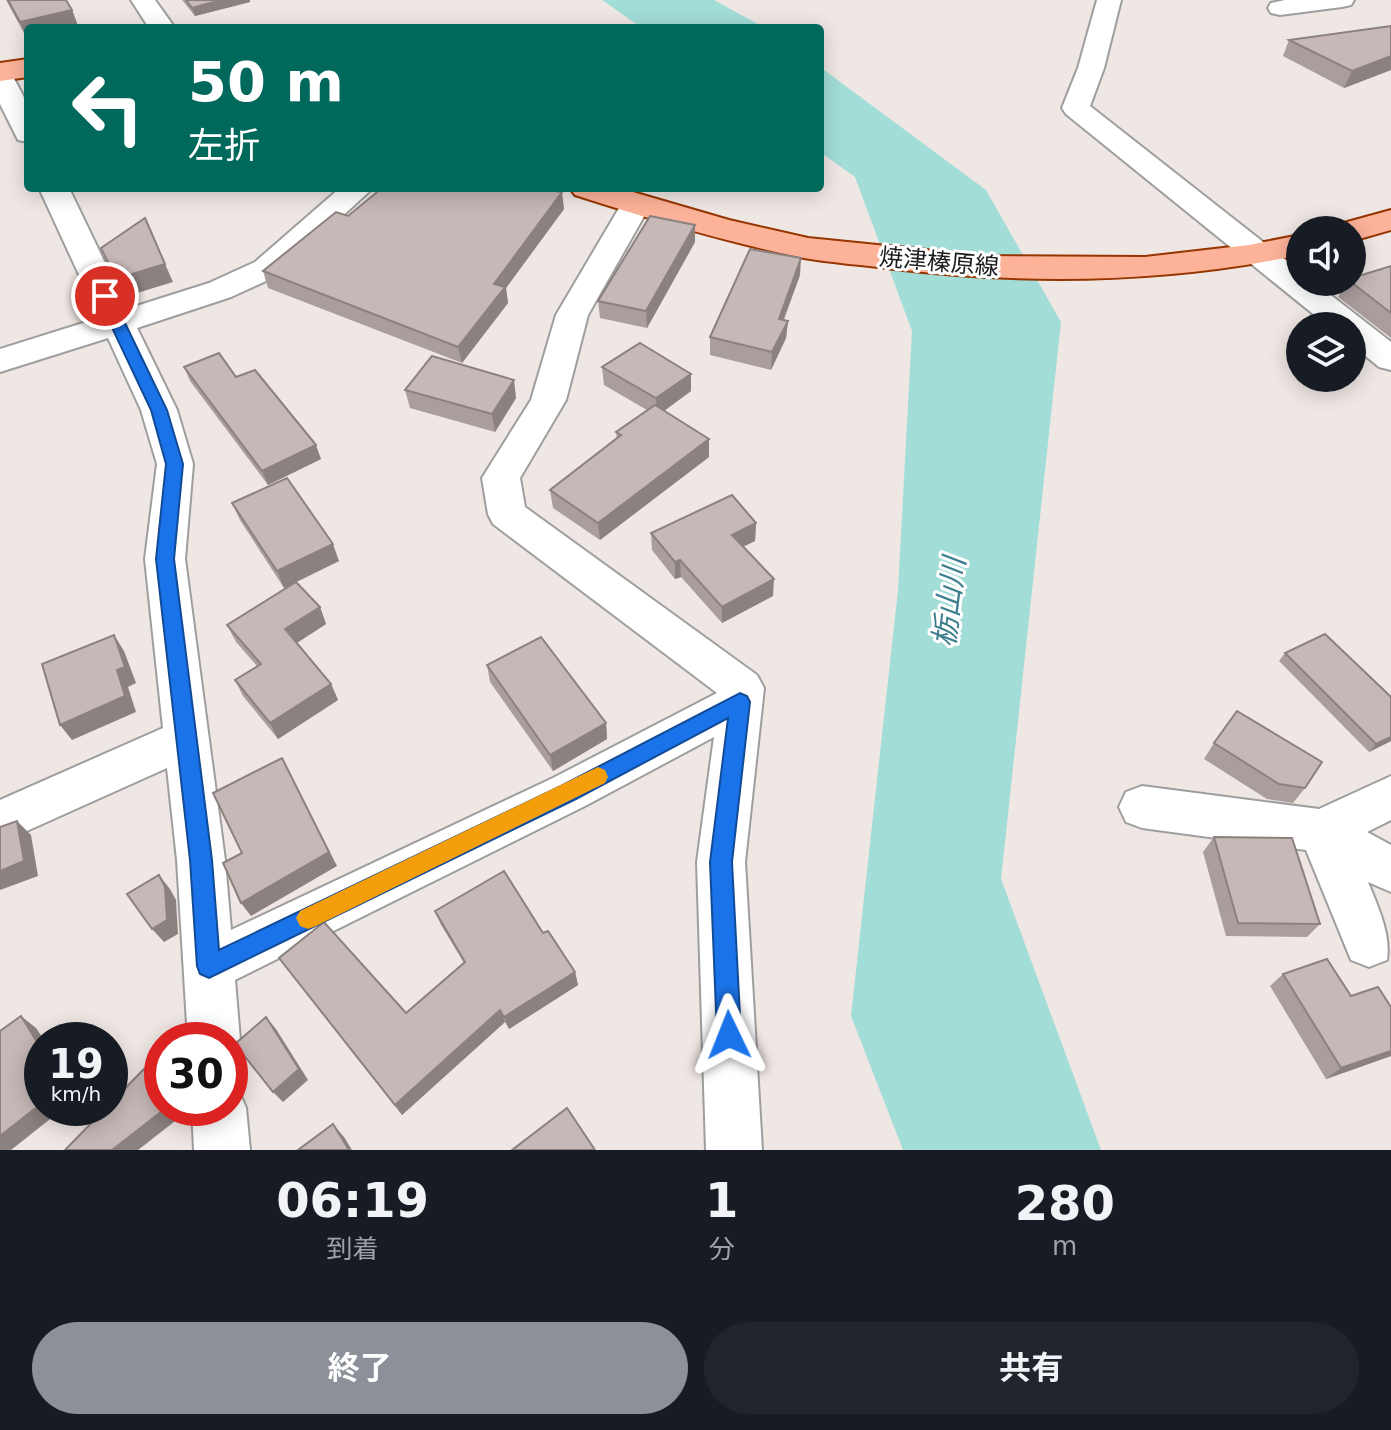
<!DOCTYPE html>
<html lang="ja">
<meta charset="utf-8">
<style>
:root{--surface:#171b24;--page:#20242c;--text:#f1f3f6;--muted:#9ea1a6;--accent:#8c9099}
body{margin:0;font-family:"DejaVu Sans","Noto Sans JP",sans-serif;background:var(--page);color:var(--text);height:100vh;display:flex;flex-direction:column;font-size:30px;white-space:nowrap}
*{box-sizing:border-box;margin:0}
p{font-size:26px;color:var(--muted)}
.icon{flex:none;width:44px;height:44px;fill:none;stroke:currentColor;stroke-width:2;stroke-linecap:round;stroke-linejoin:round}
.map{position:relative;height:1150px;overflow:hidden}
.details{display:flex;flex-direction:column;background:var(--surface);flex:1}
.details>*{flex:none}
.banner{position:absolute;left:24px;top:24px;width:800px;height:168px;border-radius:8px;box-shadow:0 4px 20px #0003;background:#00695c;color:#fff;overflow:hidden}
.tools{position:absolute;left:1286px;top:216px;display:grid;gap:16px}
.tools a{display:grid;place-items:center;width:80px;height:80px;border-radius:50%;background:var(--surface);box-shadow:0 4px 20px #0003;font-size:40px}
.speed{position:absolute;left:24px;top:1022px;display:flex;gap:16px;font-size:40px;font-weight:700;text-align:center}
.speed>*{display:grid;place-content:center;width:104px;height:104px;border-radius:50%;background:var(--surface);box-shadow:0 4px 20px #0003;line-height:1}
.speed small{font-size:20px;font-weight:400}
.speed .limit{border:12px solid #d22;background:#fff;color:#111}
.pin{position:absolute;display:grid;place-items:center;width:68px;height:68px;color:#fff;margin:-34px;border:4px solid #fff;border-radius:50%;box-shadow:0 2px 8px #0007}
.me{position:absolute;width:88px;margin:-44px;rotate:358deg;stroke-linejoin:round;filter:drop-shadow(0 0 6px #0008)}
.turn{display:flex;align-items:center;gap:28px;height:168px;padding:0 32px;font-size:36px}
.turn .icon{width:104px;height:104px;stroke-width:2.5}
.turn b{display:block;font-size:56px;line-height:68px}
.eta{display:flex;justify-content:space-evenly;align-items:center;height:136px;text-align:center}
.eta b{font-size:48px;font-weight:700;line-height:56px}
.primary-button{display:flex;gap:16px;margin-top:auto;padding:16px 32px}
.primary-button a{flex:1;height:92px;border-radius:48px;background:var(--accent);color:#fff;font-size:32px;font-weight:700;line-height:92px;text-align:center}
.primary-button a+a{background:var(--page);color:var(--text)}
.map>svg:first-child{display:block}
.water{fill:#a3ddd8}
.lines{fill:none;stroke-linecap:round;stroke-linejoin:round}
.minor-casing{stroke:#9e9e9e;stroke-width:4}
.primary-casing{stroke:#973500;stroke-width:4}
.minor{fill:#fff;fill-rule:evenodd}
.primary{fill:#fdb39a;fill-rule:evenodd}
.wall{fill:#aa9e9d}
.shaded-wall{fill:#8b817f}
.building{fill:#c6b8b6;stroke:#8b817f;stroke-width:2}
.route{fill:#1a73e8;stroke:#114b97;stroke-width:2}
.slow{fill:#f59e0b}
.labels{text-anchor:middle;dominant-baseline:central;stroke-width:6;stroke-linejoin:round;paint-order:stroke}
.far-street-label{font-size:24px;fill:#1d1d1d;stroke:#fff}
.water-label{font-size:30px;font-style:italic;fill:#3e7f8f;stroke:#fff}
</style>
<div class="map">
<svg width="1391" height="1150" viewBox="0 0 1391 1150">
<rect width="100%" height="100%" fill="#efe7e3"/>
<g class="water">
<polygon points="602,0 714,0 765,28 642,28"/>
<polygon points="820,67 986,190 1061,322 1001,879 1101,1150 903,1150 851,1016 898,590 912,331 855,177 820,152"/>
</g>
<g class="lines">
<defs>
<g id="minor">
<polygon points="131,0 155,0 175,28 149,28"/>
<polygon points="1097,0 1121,0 1104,68 1090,106 1300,271 1300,282 1314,282 1391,342 1391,370 1379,367 1352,345 1352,326 1328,326 1066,114 1062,108 1078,68"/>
<polygon points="1285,0 1354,0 1351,5 1342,7 1280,15 1271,13 1268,8 1271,3"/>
<polygon points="0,67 9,69 28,105 28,142 18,140 0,104"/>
<polygon points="39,188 69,188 127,309 209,283 255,262 340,188 373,188 277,276 231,297 137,328 177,410 193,464 185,559 225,860 231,930 553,778 717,693 493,524 488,514 482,478 531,400 556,315 625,198 636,195 647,198 651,204 588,315 566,400 520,478 525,507 757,675 764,688 745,862 762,1150 706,1150 697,862 714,737 585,806 235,980 240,1040 230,1060 230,1040 188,1040 177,860 167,768 0,843 0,800 163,728 145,559 157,464 141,410 108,338 0,372 0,349 99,318"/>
<path d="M1391,776v44l-24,12 24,13v47l-23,-10c10,25 23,52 19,78l-18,7 -18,-7 -45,-110 -164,-22 -16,-6 -7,-15 7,-15 16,-6 177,23z"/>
<polygon points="230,1085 238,1089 246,1108 250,1150 194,1150 192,1108 230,1108"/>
</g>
<g id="primary">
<polygon points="28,59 28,77 0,81 0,63"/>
<path d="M570,188h49l110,32 79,18 178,18 159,1 104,-12 51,-10v20c-135,28 -269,30 -406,14 -30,-4 -61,-6 -90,-11 -78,-16 -154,-39 -229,-63z"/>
<polygon points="1391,210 1391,230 1352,241 1352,230 1336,230 1340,224"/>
</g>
</defs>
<use href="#minor" class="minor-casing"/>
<use href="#primary" class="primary-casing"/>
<use href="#minor" class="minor"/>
<use href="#primary" class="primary"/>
</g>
<g class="wall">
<polygon points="6,0 66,0 72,10 78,26 71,28 28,28 27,39"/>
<polygon points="182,0 250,0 250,2 195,16"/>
<polygon points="1391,26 1391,70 1344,88 1283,56 1289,40"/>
<polygon points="558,188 564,209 506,288 508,303 462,363 268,288 263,271 348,216"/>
<polygon points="695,242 647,328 600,318 598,301"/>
<polygon points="1391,266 1391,338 1338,297 1346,282 1352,282"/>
<polygon points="800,275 784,320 788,321 786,338 771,370 710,355 710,337"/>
<polygon points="184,367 236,377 321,459 268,485 190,381"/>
<polygon points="602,367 691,391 664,411 709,457 600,540 553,508 550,490 617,439 616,432 647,410 604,385"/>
<polygon points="405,390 516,398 495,432 410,408"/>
<polygon points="232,503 339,561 296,582 320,607 326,624 297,643 331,684 338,700 278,739 243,696 235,680 257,666 236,642 227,625 296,583 284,588 240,520"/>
<polygon points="756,523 755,541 743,547 773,596 722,623 681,577 675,579 652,550 651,533"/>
<polygon points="1285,653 1391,741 1369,752 1279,661"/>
<polygon points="487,665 606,723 607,739 553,771 490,682"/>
<polygon points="1214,743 1305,788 1293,803 1267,799 1204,759"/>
<polygon points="1214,837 1320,924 1307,937 1226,936 1203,852"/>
<polygon points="435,911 543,933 575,972 578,985 509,1029 505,1022 402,1115 279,958 406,1013 464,963 441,925"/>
<polygon points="1283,974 1391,1056 1326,1079 1270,986"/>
</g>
<g class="shaded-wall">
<polygon points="221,0 250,0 250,2 195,16 192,8"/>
<polygon points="72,10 78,26 71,28 28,28 27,39 20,22"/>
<polygon points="1391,56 1391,70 1344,88 1352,71"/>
<polygon points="557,188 558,188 559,197 562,192 564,209 506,288 508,303 462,363 458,347 494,284"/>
<polygon points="695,225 695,242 647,328 646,311"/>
<polygon points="801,258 800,275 777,336 779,319"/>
<polygon points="165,264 173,282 124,297 116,279"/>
<polygon points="788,321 786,338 771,370 772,352"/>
<polygon points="691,374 691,391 657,416 656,398"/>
<polygon points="514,380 516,398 495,432 492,414"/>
<polygon points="709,439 709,457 600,540 598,523"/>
<polygon points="316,445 321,459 268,485 262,471"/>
<polygon points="756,523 755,541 731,552 732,535"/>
<polygon points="333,544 339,561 284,588 277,571"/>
<polygon points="680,560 681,577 675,579 675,562"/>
<polygon points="774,579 773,596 722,623 722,607"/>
<polygon points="320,607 326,624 292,646 285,629"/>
<polygon points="114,635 124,651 136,683 128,687 136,712 72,740 60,725 117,670"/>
<polygon points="331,684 338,700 278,739 270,723"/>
<polygon points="606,723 607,739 553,771 550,755"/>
<polygon points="1391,737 1391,741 1369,752 1376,744"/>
<polygon points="282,758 337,866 251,916 241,903"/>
<polygon points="17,821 31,835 38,876 0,890 0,871"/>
<polygon points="159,875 170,889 176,900 178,934 164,942 152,929"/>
<polygon points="575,972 578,985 509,1029 504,1017"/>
<polygon points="500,1010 505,1022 402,1115 395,1105"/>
<polygon points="21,1016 36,1028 44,1040 42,1040 42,1050"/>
<polygon points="266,1017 276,1029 308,1080 283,1102 273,1092"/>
<polygon points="1391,1051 1391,1056 1326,1079 1341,1068"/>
<polygon points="144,1069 157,1080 162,1088 162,1099"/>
<polygon points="42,1103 42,1108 64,1108 11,1150 0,1150 0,1136"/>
<polygon points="166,1108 174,1108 179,1118 138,1150 112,1150"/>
<polygon points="333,1124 344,1137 352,1150 349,1150"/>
</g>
<g class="building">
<polygon points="8,0 66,0 72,10 20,22"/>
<polygon points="186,0 221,0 192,8"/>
<polygon points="1391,26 1391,56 1352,71 1289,40"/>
<polygon points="382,188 557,188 555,191 562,192 494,284 505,287 458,347 263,271 336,212 348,216"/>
<polygon points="650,216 695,225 646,311 598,301"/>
<polygon points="145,218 165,264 116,279 101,248"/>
<polygon points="750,249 801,258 779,319 788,321 772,352 710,337"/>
<polygon points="1391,266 1391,313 1351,282 1352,282 1352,278"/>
<polygon points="640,343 691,374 656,398 602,367"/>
<polygon points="219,353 236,377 255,370 316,445 262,471 184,367"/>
<polygon points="432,356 514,380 492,414 405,390"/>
<polygon points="655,405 709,439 598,523 550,490 621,435 616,432"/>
<polygon points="287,478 333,544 277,571 232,503"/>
<polygon points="732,495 756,523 732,535 774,579 722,607 680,560 675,562 651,533"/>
<polygon points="296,582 320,607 285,629 331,684 270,723 235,680 261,664 227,625"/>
<polygon points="1325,634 1391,697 1391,737 1376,744 1285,653"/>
<polygon points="114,635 125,667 117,670 125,696 60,725 42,664"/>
<polygon points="541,637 606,723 550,755 487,665"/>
<polygon points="1237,711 1322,762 1305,788 1279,784 1214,743"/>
<polygon points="282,758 329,852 241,903 223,863 242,853 213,793"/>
<polygon points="17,821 24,861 0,871 0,827"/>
<polygon points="1214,837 1292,838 1320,924 1238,923"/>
<polygon points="504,871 543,933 548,931 575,972 504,1017 500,1010 395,1105 279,958 324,922 406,1013 465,962 435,911"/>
<polygon points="159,875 165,887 167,920 152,929 127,894"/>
<polygon points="1327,959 1351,996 1378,987 1391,1007 1391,1051 1341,1068 1283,974"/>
<polygon points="21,1016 42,1050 42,1103 0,1136 0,1031"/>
<polygon points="266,1017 299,1069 273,1092 235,1044"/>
<polygon points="144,1069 162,1099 162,1108 166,1108 112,1150 65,1150 106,1108 110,1108 110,1104"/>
<polygon points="567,1108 595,1150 512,1150"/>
<polygon points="333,1124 349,1150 298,1150"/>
</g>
<polygon class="route" points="105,291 112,296 167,410 183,464 174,559 212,860 219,950 561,786 740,693 747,696 750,702 732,862 741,1035 737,1043 729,1047 720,1043 717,1035 710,862 728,718 576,799 217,974 209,978 200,974 197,966 190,860 156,559 166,464 151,410 97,296"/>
<polygon class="slow" points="598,767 605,770 608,777 605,783 316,926 308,929 300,926 296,918 300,911"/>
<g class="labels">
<g class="far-street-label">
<text transform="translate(939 262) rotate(5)">焼津榛原線</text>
</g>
<g class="water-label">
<text transform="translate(949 602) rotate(-83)">栃山川</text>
</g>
</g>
</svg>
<div class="tools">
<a><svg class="icon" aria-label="sound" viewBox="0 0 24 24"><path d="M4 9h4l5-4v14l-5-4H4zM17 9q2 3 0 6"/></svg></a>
<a><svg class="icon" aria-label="layers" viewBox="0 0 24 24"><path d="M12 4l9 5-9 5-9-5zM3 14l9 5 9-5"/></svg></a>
</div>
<div class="speed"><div>19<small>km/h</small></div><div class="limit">30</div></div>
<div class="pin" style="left:105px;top:296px;background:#d93025"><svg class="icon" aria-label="arrive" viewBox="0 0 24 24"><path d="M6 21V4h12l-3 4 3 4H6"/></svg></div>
<svg class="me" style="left:729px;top:1035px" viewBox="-20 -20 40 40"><path d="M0-17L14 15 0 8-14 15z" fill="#1a73e8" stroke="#fff" stroke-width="4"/></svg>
<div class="banner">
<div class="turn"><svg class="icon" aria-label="left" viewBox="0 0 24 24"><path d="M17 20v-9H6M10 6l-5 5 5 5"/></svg><div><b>50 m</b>左折</div></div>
</div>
</div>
<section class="details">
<div class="eta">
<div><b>06:19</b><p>到着</p></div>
<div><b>1</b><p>分</p></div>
<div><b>280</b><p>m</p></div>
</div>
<div class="primary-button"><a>終了</a><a>共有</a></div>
</section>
